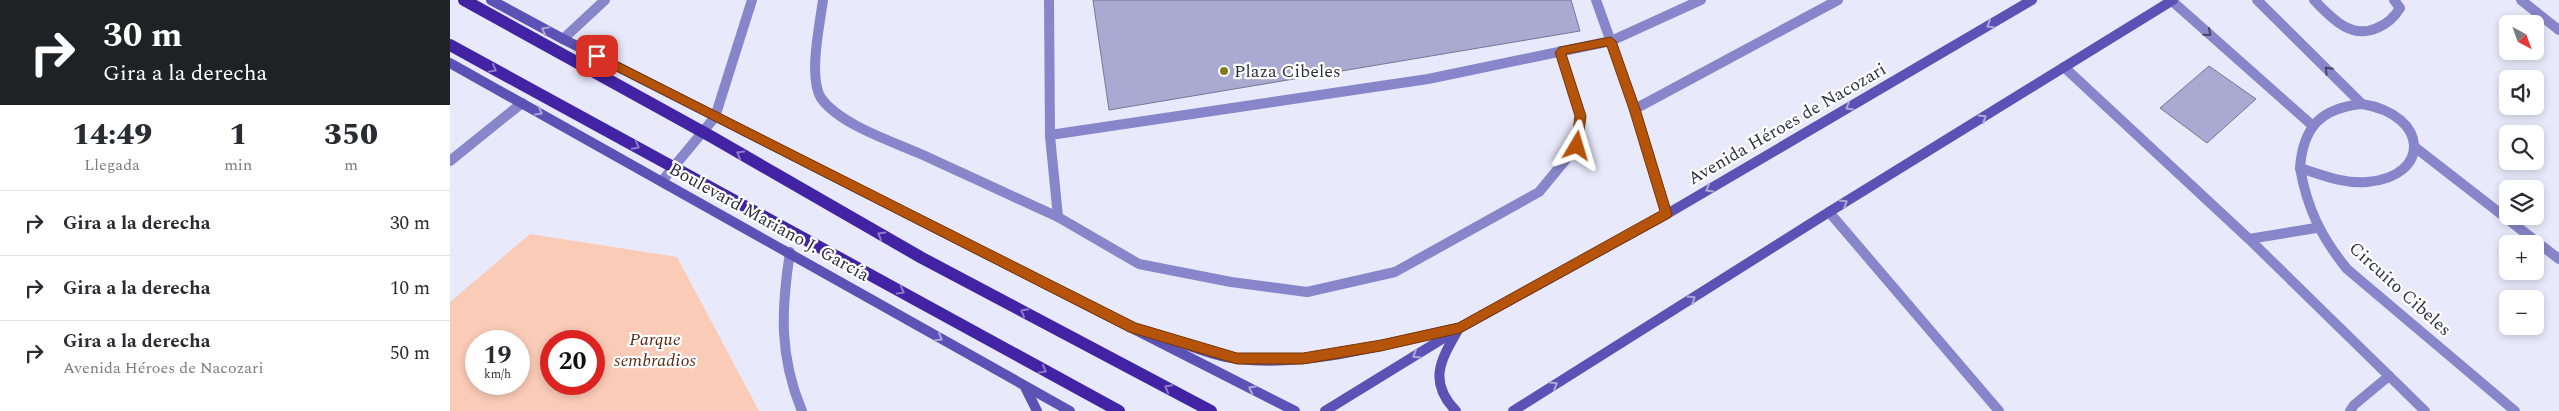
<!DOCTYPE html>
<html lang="es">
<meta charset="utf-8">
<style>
:root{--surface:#fff;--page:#f2f2f3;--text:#2b2b33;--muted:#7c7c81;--line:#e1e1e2}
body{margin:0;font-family:Spectral,serif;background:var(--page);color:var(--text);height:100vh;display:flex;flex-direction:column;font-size:19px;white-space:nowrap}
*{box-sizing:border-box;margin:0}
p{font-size:16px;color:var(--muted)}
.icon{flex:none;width:28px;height:28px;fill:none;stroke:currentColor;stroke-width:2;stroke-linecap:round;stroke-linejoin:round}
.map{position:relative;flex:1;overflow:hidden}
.details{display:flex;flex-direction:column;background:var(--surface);width:450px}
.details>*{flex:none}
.hud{background:#202124;color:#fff;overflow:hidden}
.needle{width:32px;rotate:139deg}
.tools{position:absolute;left:2049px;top:15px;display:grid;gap:10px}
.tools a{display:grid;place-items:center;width:45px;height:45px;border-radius:8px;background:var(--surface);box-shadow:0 2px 8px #0003;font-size:25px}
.speed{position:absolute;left:15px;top:330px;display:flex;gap:10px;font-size:25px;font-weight:700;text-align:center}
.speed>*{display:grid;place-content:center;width:65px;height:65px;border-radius:50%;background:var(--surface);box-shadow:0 2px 8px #0003;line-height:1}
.speed small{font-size:12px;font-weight:400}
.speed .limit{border:8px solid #d22;background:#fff;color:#111}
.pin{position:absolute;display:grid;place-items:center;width:42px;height:42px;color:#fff;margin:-21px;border-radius:10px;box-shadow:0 2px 8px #0006}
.me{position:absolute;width:55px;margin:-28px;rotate:7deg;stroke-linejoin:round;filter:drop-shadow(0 0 4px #0008)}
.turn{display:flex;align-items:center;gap:18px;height:105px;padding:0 20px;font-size:22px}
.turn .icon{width:65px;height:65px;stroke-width:2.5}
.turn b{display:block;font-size:35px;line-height:42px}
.eta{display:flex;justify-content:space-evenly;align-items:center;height:85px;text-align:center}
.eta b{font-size:30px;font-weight:800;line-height:35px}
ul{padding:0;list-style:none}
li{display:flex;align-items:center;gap:15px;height:65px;padding:0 20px;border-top:1px solid var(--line)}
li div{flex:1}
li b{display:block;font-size:19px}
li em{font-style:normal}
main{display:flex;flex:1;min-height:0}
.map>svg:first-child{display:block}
.green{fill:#facbb7;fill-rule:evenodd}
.building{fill:#a9aad1;stroke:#76769b}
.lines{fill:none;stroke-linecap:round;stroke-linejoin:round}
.lane{stroke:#8786ca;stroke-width:10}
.street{stroke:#8786ca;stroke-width:10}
.secondary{stroke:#5c52b5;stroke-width:10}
.primary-bridge{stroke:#4223a4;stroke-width:12}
.oneway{stroke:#aea8da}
.oneway2{stroke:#464662}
.oneway3{stroke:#8e7bc8}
.route{fill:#b45309;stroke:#753606}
.poi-dot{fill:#827a20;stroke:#fff;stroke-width:2}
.labels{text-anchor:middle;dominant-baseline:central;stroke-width:4.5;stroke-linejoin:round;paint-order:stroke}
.poi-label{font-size:18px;fill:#303040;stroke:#fff;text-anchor:start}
.street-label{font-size:18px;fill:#303040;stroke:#fff}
.park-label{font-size:18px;font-style:italic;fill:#5c2c16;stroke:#fff}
</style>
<main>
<section class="details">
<div class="hud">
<div class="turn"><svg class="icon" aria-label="right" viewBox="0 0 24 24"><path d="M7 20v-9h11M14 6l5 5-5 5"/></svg><div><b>30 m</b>Gira a la derecha</div></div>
</div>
<div class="eta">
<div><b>14:49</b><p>Llegada</p></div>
<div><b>1</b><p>min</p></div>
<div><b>350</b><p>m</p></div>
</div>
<ul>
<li><svg class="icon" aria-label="right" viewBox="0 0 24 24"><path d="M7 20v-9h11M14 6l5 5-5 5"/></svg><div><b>Gira a la derecha</b></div><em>30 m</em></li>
<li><svg class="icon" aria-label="right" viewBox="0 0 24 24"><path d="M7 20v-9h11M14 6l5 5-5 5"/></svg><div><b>Gira a la derecha</b></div><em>10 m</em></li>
<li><svg class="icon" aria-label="right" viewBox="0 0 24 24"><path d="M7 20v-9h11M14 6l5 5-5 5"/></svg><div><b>Gira a la derecha</b><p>Avenida Héroes de Nacozari</p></div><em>50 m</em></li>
</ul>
</section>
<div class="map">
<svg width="2109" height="411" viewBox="0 0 2109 411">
<rect width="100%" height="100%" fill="#e8e9fa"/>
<path class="green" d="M80,234l147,23 82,154h-309v-109zM69,341v43h-43v-43zM144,341v43h-43v-43z"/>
<g class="building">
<polygon points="643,0 1121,0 1130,31 659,110"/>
<polygon points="1759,66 1806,99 1757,143 1710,108"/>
</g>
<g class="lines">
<g class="lane">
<path d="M373,0c-3,24 -15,77 -2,98 19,27 73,44 102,57 45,21 90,41 135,62l-8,-81 -1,-136"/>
<polyline points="1146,0 1185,109 1217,214"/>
<path d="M1864,0c17,17 36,40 63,28 10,-4 17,-10 23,-20l-6,-8"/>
<polyline points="2071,0 2109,30"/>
<polyline points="113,39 155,0"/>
<polyline points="1614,67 1799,239 1975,411"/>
<polyline points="1185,109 1388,0"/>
<polyline points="600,135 978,79 1161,41 1251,0"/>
<polyline points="1966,148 2109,259"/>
<polyline points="0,161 72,103"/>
<polyline points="212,181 265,117 302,0"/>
<polyline points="1379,212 1549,411"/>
<polyline points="608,217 689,264 781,282 857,292 945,272 1089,192 1127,146 1131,116 1110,51"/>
<polyline points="1799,239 1866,228"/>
<path d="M340,252c-9,58 -11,104 12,159"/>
<polyline points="1900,411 1904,405 1939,376"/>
</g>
<g class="street">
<polyline points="1807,0 1912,104"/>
<polyline points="1722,1 1863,126"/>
<path d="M1912,104c68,11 69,73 5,78 -23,2 -45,-7 -67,-14 3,-41 21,-60 62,-64z"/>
<path d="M1850,168c7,40 21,69 47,101l168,142"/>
</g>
<g class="secondary">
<polyline points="41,0 113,39 845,411"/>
<polyline points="0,63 620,411"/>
<path d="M708,335c26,8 53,21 80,24 72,8 145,-14 214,-30"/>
<polyline points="575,387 587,411"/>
<polyline points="875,411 1010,328 1217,214 1582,0"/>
<path d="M1006,411c-28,-29 -16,-50 2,-81"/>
<polyline points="1063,411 1379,212 1723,0"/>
</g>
<g class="primary-bridge">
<polyline points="14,0 262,137 472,258 761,411"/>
<polyline points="0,45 669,411"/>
</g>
</g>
<defs><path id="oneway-chevron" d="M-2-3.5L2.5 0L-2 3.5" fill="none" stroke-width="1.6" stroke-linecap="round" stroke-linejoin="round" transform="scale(1.25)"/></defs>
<g class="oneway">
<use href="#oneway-chevron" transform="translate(1540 25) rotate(150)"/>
<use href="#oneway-chevron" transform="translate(95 30) rotate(-151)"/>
<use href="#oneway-chevron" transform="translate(1399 107) rotate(150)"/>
<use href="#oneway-chevron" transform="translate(89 112) rotate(29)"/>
<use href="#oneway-chevron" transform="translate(1533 118) rotate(-32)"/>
<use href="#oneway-chevron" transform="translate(1259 189) rotate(150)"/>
<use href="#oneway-chevron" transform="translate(1394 203) rotate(-32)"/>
<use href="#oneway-chevron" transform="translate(1242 299) rotate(-32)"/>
<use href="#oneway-chevron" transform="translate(489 338) rotate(30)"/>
<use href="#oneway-chevron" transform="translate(966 355) rotate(148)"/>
<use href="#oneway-chevron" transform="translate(1104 385) rotate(-32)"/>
<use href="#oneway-chevron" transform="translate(802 389) rotate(-153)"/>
</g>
<g class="oneway2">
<use href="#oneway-chevron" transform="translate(1758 33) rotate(41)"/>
<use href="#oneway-chevron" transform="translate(1878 70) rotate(-135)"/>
</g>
<g class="oneway3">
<use href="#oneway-chevron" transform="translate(43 69) rotate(29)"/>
<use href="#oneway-chevron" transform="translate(186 146) rotate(28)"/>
<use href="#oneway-chevron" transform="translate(290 154) rotate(-150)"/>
<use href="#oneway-chevron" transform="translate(431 235) rotate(-150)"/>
<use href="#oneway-chevron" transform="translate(451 291) rotate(29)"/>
<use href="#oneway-chevron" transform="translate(574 312) rotate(-152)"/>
<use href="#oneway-chevron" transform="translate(593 370) rotate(29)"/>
<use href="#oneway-chevron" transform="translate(718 388) rotate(-152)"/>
</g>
<polygon class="route" points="1161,37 1166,41 1190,109 1222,214 1221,217 1010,333 931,351 853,364 787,364 679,332 143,59 141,56 147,52 150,53 686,323 787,353 853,353 931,340 1008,323 1210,211 1179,109 1157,46 1116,54 1136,116 1132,146 1127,150 1121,146 1125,116 1105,52 1110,47"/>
<circle class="poi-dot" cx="774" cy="71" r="5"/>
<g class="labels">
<g class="poi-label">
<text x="784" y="71">Plaza Cibeles</text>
</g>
<g class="street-label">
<text transform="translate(1337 124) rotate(-30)">Avenida Héroes de Nacozari</text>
<text transform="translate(319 222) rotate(29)">Boulevard Mariano J. García</text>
<text transform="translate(1950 289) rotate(42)">Circuito Cibeles</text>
</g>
<g class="park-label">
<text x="205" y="339">Parque<tspan x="205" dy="21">sembradios</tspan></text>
</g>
</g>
</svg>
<div class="tools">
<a><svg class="needle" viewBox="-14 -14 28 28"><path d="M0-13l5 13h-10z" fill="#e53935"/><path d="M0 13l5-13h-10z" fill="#7c7c81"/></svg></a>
<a><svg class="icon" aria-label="sound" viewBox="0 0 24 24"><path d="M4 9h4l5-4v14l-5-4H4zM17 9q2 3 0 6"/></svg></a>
<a><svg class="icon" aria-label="search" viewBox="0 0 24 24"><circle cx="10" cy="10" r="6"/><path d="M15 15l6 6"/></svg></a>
<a><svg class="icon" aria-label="layers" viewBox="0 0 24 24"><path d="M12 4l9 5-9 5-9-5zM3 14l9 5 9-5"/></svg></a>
<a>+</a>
<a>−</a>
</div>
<div class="speed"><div>19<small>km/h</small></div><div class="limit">20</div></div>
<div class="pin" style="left:147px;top:56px;background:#d93025"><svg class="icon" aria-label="arrive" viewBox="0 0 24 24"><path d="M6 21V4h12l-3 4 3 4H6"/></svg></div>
<svg class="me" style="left:1127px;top:146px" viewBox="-20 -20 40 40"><path d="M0-17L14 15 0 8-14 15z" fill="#b45309" stroke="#fff" stroke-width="4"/></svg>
</div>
</main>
